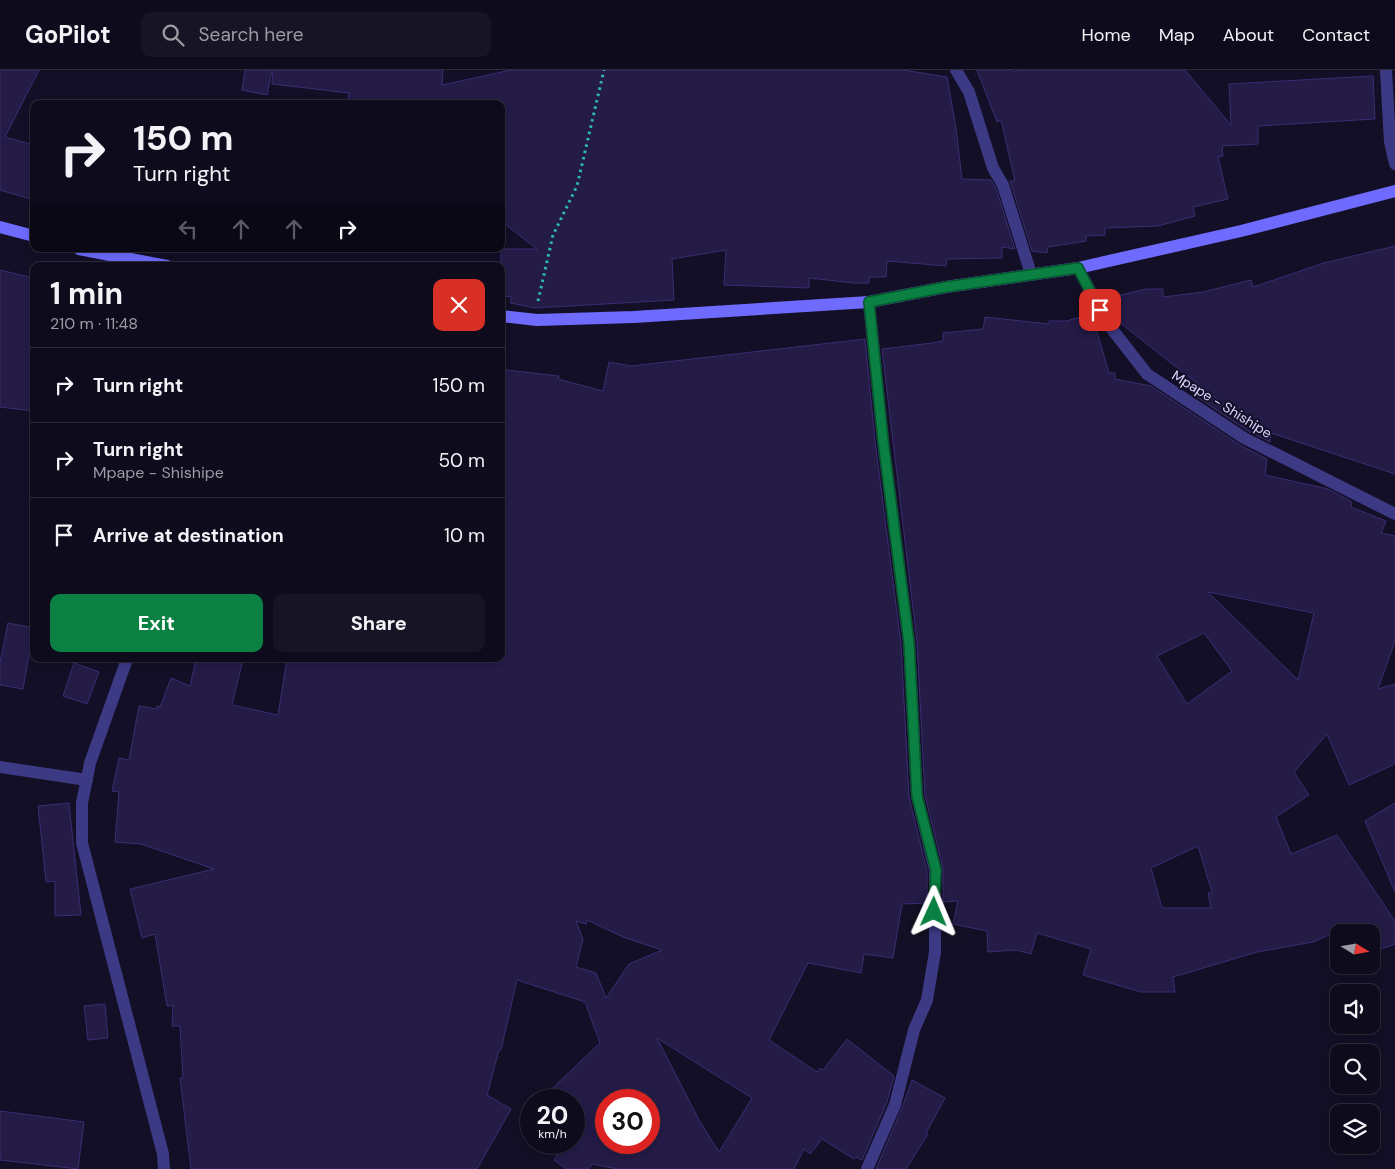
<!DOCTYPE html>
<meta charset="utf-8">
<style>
:root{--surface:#0e0b1c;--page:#171425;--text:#f1f3f6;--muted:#9b9ba3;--line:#2e2b3b;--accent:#0b8043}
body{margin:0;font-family:"DM Sans",sans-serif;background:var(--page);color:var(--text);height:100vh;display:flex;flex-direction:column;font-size:19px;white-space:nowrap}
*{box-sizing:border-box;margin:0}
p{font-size:16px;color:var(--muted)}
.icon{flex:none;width:28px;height:28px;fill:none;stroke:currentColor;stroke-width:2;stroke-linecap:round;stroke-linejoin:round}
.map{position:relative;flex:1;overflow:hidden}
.drawer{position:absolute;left:30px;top:192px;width:475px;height:400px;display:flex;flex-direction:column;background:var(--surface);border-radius:10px;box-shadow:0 2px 8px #0003,0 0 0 1px var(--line)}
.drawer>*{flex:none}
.guide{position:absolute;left:30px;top:30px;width:475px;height:152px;border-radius:10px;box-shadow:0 2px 8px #0003,0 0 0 1px var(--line);background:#0e0b1c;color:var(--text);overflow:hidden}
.needle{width:32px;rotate:101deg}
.tools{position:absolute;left:1330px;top:854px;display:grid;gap:10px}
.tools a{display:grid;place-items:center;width:50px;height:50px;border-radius:10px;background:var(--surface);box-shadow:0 2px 8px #0003,0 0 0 1px var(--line);font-size:25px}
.speed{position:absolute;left:520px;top:1019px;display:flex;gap:10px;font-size:25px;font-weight:700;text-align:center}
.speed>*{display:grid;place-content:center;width:65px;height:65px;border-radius:50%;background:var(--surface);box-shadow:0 2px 8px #0003,0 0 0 1px var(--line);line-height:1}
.speed small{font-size:12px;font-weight:400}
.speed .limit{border:8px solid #d22;background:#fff;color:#111}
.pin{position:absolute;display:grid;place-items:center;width:42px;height:42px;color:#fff;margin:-21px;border-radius:10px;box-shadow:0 2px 8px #0006}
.me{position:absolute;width:55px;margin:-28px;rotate:1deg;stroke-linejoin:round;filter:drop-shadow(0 0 4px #0008)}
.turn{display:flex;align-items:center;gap:18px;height:105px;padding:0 20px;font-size:22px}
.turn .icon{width:65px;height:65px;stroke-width:2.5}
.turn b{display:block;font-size:35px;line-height:42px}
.lanes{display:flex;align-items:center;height:48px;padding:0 20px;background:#0003;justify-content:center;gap:25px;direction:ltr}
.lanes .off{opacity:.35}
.round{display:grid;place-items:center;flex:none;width:52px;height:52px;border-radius:10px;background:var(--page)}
.overview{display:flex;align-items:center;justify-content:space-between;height:85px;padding:0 20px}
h1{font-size:30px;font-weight:700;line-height:38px}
.button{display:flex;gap:10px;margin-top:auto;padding:10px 20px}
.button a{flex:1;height:58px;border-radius:10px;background:var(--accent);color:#fff;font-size:20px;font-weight:700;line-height:58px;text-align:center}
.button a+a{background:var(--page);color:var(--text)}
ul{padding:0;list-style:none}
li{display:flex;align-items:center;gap:15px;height:75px;padding:0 20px;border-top:1px solid var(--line)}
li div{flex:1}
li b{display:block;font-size:19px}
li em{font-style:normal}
header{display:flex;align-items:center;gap:30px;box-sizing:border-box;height:70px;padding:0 25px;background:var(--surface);border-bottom:1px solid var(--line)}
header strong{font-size:24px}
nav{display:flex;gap:28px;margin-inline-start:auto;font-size:18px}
.search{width:350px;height:45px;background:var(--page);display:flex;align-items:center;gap:12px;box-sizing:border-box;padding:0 18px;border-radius:10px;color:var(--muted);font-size:19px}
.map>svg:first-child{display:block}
.building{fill:#241b47;stroke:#3b2d73;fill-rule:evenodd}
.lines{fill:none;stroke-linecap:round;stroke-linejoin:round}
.path{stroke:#2fb8b0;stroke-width:3;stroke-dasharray:2.5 4;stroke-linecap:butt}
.lane{stroke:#3d3a85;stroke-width:12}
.street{stroke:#3d3a85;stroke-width:12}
.secondary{stroke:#6f6bff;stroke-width:12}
.route-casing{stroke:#07532c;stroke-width:12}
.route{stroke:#0b8043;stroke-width:9}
.labels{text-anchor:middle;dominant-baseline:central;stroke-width:4;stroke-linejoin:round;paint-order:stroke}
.street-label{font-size:14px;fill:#d9d4ff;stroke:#130f26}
</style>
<header>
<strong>GoPilot</strong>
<div class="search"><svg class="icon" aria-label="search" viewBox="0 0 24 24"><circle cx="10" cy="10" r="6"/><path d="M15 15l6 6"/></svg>Search here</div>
<nav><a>Home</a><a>Map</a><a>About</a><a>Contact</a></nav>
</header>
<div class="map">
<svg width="1395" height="1099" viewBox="0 0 1395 1099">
<rect width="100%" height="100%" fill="#130f26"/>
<g class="building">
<polygon points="0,0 39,0 5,67 34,75 34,130 0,120"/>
<polygon points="245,0 272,0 267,25 242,20"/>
<polygon points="273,0 443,0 442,15 511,0 903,0 947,7 956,58 962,109 991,110 996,118 1015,179 1002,177 1002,188 947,189 946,196 887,191 886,207 869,207 869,213 854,213 809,208 809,218 724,215 726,180 672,189 674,230 535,238 510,233 512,227 501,226 501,179 537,179 501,151 501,34 347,34 349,23 272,14"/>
<polygon points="977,0 1013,0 1014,2 1021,0 1185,0 1231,55 1229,14 1373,6 1375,49 1258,56 1258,74 1222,76 1223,86 1218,87 1228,129 1193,137 1195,146 1158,156 1105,158 1105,165 1086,166 1086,171 1048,177 1047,183 1032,181 1010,111 1015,111 1001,50 997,52"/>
<polygon points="1395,176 1395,404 1271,363 1270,372 1248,361 1194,325 1218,330 1114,248 1109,239 1119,236 1117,226 1146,219 1163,219 1163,227 1203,222 1251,210 1253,217 1324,193"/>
<polygon points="0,200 34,208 34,341 0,337"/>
<path d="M1092,244l17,59h6v6l36,7 89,59 27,14 -2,16 63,14 24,13 -1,5 35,14 -5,12 14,3v105l-17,48 17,-5v80l-46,21 -22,-51 -33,38 15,23 -33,22 15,37 46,-19 58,86v23l-19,7 -5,-11v-8h-35l-23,10 -56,10 -84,25 2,15h-34l-58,-17 8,-26 -54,-16 -6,21 -15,-4 -28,2 -1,-21 -34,-7 5,-23 -15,1v-34l-18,-73 -8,-153 -35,-293 50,-6 11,-2v-8l40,-4 2,-12 64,7v-3h17zM1208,522l106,21 -16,67zM1204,563l28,38 -45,33 -30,-48zM1198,776l14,46 -4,1 3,15h-49l-11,-40z"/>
<path d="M865,269l10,102 26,203 8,153 18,74v32l-25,1 -9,54 -29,-4 -3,19 -53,-10 -39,77 48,32 3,-4 3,2 24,-31 47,37 -7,26 -25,58 -6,-3 -2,2 -32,-20 -12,15 -6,-5 -10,20h-176l-26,-5 -3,5h-23l-12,-9 12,-18h8v-42h-34l60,-57 -15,-41 -68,-22 -16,70h-2l-12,45 24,14 -34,60h-286l-11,-91h3l-3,-52h-8l1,-21 -6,1 -12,-72 -13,4 -12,-49 84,-20 -73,-25 -26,-2 4,-50 -7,-1 7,-33 10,2 10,-54 18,3v-3l3,1 11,-29 19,8 6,-27h47l-11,46 46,10 9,-56h214v-247l5,-42 53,6 -1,3 45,12 6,-29 22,4zM587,850l36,17 39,13 -33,14 -23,34 -10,-25 -20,-6 7,-28 -7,-18 10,3zM657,968l95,60 -33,54 -20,-32zM606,1030h43v42h-43z"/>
<polygon points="8,553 34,558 23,619 0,615 0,593"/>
<polygon points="74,593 99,602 87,634 63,626"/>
<polygon points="69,733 81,845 55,846 55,811 46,812 38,736"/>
<polygon points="1395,733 1395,822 1365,751"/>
<polygon points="105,934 108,968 88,970 84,936"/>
<polygon points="912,1010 945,1028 926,1063 928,1064 906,1099 876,1099 902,1038"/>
<polygon points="0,1041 84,1052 78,1099 0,1090"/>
</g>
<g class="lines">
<polyline class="path" points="538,231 553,165 577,116 604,0"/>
<g class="lane">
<polyline points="1386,0 1390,72 1395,94"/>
<polyline points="0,697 87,710"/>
</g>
<g class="street">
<polyline points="956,0 969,22 993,98 1003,115 1031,204"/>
<polyline points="1078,198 1108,254 1147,304 1244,368 1395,444"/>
<polyline points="127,589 90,693 82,733 82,773 163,1084 164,1099"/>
<polyline points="867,1099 895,1035 914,960 927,930 935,882 935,800 917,726 909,573 883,370 869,232"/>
</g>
<g class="secondary">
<polyline points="0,157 34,166"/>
<polyline points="79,179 167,196"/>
<polyline points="501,246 537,250 634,247 869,232 946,217 1078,198 1241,161 1395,121"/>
</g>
</g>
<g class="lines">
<defs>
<polyline id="route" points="934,842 936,800 917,726 909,573 883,370 869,232 946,217 1078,198 1100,240"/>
</defs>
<use href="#route" class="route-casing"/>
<use href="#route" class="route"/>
</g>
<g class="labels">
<g class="street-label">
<text transform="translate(1222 334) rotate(32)">Mpape - Shishipe</text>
</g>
</g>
</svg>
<div class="tools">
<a><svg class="needle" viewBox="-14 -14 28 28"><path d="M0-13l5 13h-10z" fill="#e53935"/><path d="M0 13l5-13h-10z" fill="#9b9ba3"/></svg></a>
<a><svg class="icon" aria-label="sound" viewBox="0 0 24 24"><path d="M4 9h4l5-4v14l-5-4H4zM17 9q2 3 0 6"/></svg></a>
<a><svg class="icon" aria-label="search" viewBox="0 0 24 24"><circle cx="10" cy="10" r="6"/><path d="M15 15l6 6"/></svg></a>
<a><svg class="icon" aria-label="layers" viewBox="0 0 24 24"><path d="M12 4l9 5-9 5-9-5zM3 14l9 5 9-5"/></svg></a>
</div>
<div class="speed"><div>20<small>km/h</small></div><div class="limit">30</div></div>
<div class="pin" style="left:1100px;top:240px;background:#d93025"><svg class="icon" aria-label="arrive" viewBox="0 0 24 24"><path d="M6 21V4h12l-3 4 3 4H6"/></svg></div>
<svg class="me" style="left:934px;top:842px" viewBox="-20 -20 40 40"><path d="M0-17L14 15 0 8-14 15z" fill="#0b8043" stroke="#fff" stroke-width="4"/></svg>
<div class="guide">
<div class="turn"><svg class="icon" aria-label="right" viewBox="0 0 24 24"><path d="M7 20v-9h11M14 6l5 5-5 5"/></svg><div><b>150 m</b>Turn right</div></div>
<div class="lanes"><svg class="icon off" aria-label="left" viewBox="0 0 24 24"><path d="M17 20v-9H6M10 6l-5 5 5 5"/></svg><svg class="icon off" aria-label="ahead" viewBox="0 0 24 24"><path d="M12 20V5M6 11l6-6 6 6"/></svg><svg class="icon off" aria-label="ahead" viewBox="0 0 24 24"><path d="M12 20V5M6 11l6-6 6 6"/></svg><svg class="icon" aria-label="right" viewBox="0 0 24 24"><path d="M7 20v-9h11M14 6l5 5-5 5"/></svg></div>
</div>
<section class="drawer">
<div class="overview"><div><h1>1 min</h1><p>210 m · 11:48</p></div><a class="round" style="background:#d93025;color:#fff"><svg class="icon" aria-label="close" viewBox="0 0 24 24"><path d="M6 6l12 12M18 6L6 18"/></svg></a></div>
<ul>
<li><svg class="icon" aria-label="right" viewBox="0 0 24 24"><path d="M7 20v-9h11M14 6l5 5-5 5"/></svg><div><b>Turn right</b></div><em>150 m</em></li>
<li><svg class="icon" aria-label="right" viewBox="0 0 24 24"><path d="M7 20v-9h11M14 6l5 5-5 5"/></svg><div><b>Turn right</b><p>Mpape - Shishipe</p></div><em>50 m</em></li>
<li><svg class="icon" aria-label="arrive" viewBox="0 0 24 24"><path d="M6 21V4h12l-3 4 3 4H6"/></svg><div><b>Arrive at destination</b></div><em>10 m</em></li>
</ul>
<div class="button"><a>Exit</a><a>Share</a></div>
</section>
</div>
